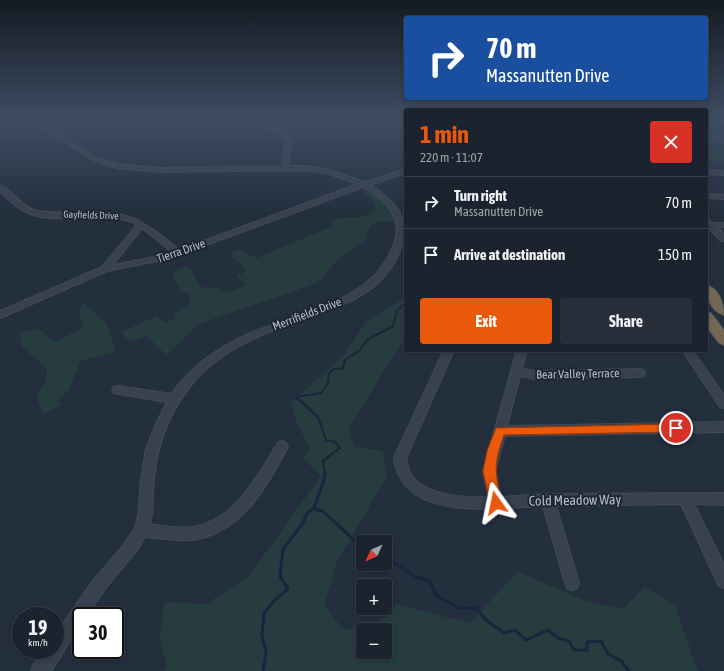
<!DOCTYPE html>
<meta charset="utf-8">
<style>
:root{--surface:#1b232e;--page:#282f3a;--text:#f1f3f6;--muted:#a0a4aa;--line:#39404a;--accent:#ea580c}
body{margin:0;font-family:"Asap Condensed",sans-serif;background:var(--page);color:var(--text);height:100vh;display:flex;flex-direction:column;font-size:15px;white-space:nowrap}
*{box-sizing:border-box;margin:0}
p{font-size:13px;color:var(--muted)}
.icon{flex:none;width:22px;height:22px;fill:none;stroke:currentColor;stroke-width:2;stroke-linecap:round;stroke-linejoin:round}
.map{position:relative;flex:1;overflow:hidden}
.panel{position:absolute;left:404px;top:108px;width:304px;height:244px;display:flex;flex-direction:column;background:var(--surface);border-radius:4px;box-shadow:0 2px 6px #0003,0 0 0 1px var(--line)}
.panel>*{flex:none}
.banner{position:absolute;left:404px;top:16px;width:304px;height:84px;border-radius:4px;box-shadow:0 2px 6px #0003,0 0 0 1px var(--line);background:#1a4fa0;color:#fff;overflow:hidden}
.needle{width:26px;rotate:226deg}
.controls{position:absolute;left:356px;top:535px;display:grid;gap:8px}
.controls a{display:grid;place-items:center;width:36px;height:36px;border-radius:4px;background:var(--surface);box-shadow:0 2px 6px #0003,0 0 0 1px var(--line);font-size:20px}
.speed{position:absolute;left:12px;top:607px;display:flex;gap:8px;font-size:20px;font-weight:700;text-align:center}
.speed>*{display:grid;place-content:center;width:52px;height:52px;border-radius:50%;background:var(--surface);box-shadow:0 2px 6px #0003,0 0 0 1px var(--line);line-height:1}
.speed small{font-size:10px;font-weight:400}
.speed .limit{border:2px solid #111;border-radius:6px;background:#fff;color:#111}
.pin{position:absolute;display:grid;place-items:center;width:34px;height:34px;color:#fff;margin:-17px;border:2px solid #fff;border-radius:50%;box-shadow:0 1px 4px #0007}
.me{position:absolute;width:44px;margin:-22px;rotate:348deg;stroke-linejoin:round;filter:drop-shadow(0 0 3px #0008)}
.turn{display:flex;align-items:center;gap:14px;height:84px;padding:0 16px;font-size:18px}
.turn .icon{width:52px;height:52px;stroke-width:2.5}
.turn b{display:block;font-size:28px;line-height:34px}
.round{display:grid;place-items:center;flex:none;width:42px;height:42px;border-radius:4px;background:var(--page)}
.headline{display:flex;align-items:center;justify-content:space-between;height:68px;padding:0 16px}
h1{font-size:24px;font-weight:700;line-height:30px;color:var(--accent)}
.primary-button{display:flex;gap:8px;margin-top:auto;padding:8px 16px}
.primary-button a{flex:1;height:46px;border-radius:4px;background:var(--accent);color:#fff;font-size:16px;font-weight:700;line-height:46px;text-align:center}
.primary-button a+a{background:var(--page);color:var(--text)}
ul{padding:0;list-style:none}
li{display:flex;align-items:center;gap:12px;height:52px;padding:0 16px;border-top:1px solid var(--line)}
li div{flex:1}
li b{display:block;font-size:15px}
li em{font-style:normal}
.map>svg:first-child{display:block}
.green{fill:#263c3f;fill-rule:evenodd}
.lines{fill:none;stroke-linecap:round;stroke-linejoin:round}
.stream-far2{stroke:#17263c;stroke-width:1.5}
.stream-far1{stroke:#17263c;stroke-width:2}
.stream{stroke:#17263c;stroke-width:3}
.minor-casing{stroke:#414a57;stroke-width:2}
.highway-casing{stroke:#434c59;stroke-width:2}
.minor{fill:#38414e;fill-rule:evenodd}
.highway{fill:#746855;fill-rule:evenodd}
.route{fill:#ea580c;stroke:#983908}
.labels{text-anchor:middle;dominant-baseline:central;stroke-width:4;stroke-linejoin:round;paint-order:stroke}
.far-street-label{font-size:10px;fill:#b4bcc9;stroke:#1d2633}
.street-label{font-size:12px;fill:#b4bcc9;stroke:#1d2633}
.near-street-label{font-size:14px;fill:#b4bcc9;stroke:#1d2633}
</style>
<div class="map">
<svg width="724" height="671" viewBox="0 0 724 671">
<rect width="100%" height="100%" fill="#242f3e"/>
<g class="green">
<polygon points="706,145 724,149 724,163 709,160 706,154"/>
<path d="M370,191c12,8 25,15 23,31h-18l-6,6 -4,14 -25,16 -23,25 -118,41 -33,31 -19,-19 -17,6 -9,-10 36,-16 8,7 11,-5 -2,-5 14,-8 3,-11 -10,-3 -9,-17 13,-8 7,5 8,16 20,1 8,5 16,-7v-4l-8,-5 11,-7 -17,-16 8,-5 18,9 72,-30 9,-10 25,-1 13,-7 -1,-9 -11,-8z"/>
<path d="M406,297v39l-57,92 5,19 29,4 4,25 -50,86 -13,44 19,23h30l23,-25 73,19 49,-51 67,29 38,8 22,-22 30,19 23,65h-534l3,-4 -8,-30 6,-35 41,2 43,-28 72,-100 -18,-18 7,-10 -14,-27 -5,-18 52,-47 24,-35zM363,630h22v22h-22z"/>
<polygon points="83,302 107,324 116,352 80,361 69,390 58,399 61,405 44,414 36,397 45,383 47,369 22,346 19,333 38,328 55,342 83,328 79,312"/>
</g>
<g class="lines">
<polyline class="stream-far2" points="394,322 397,311 406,302"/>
<polyline class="stream-far1" points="325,473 323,461 340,448 335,442 326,440 318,417 296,397 321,393 328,383 329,373 334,369 343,368 345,360 360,350 367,340 393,326 394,321"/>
<g class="stream">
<polyline points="325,472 324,480 314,508 324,512 357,543"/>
<polyline points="390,560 418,578 429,580 437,596 459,608 476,608 486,620 504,633 515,630 526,640 548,630 558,638 569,641 574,650 587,650 587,642 601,641 608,654 621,661 629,671"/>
<polyline points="263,671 266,653 262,634 264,613 275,600 288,589 280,576 283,549 303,523 307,513 314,508"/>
</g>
<defs>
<g id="minor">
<path d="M28,119h7l13,8 39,-8h10l-45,11 43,27 23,7 42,4 122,-2 3,-24 -3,-5 -30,-18h7l14,8 30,-8 2,1v2l-28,8 9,5 5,7 -3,24h19l23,4 35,12 41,-13v4l-36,12c19,12 38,27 34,52 -1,7 -4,13 -7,20 -24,51 -89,56 -135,78 -23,10 -47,24 -65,43 -25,28 -40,64 -43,101 -2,15 0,31 -4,45 14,2 29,5 43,3 43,-7 64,-51 85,-84l4,-2 4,2 2,3c-20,40 -48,89 -97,94 -16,1 -31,-2 -46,-3l-8,13 -29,35 -22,31h-5v8l-30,47h-20l2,-6 12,-15h10v-15l37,-53 30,-35 13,-19 3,-12 3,-36 5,-31 9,-23 12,-24 -49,-8 -4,-1 -2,-3 2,-3 4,-1 54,8c16,-24 39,-41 64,-54 48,-26 127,-32 153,-85 4,-8 8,-16 8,-25 -1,-20 -17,-35 -34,-43l-191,71 -65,13 -107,47v-7l102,-44 35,-42c-36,-20 -79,4 -113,-14 -9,-5 -17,-13 -24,-20v-6c12,4 20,20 34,25 16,4 33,2 49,2 48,-2 60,9 96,38l179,-66 -29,-10 -22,-4 -147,2 -43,-4 -26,-9zM142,228l30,24 -27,7 -32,6z"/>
<polygon points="706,119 724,119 724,123 706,121"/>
<polygon points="706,135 724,139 724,143 706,139"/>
<polygon points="706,170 724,171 724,175 706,174"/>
<polygon points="706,194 724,195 724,199 706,198"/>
<polygon points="706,218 713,223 724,223 724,227 717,227 724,234 724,241 721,241 706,225"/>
<path d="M444,350h10l-48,108c1,6 2,13 6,18 14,20 54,22 76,21l-5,-26 34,-121h10l-5,19 12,2 106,-2 4,1 1,3 -1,3 -4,1 -106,2 -14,-3 -13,50 217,-4v10l-219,4 -10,35 6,26 47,-3 176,-1v12l-30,-1 30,61v23l-5,-2 -38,-82 -125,2 23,77 -2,5 -5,2 -5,-2 -2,-5 -22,-77c-45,2 -142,17 -149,-48z"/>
<polygon points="682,350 692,350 724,395 724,408 720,407"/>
</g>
<g id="highway">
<path d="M706,285c13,3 18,19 18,30 -13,-3 -18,-18 -18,-30z"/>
<polygon points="706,312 711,313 724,330 724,345 719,343 706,326"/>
</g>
</defs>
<use href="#minor" class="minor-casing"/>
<use href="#highway" class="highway-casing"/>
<use href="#minor" class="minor"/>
<use href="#highway" class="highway"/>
</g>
<linearGradient id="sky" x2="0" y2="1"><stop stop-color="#141a22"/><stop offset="0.56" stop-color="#3f4d63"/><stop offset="1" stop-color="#3f4d63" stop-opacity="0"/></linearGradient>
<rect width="724" height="213" fill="url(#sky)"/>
<path class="route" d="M676,424l5,4 -5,4 -172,3c-11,31 -9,37 -2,68l-2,4 -4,1 -4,-1 -2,-4 -7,-32 4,-20 9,-23z"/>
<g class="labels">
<g class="far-street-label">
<text transform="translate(91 215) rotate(2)">Gayfields Drive</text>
</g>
<g class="street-label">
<text transform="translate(181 251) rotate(-19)">Tierra Drive</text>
<text transform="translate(307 314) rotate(-21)">Merrifields Drive</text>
<text transform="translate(578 374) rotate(-1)">Bear Valley Terrace</text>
</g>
<g class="near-street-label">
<text transform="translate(575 500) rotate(-1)">Cold Meadow Way</text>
</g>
</g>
</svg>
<div class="controls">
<a><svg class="needle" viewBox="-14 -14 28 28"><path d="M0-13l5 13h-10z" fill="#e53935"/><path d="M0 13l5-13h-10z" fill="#a0a4aa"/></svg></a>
<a>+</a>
<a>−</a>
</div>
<div class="speed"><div>19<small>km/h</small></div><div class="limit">30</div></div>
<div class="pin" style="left:676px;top:428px;background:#d93025"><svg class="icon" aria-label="arrive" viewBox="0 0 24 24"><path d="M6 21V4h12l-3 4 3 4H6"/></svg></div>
<svg class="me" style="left:496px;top:503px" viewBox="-20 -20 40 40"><path d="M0-17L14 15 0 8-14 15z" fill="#ea580c" stroke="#fff" stroke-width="4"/></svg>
<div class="banner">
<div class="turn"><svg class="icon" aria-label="right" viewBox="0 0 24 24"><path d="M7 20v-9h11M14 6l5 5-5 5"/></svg><div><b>70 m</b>Massanutten Drive</div></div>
</div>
<section class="panel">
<div class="headline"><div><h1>1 min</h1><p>220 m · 11:07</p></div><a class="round" style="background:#d93025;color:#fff"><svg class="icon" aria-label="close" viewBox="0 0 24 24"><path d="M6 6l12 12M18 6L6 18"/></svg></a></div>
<ul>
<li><svg class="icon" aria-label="right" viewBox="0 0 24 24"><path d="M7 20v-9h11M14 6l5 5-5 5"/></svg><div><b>Turn right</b><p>Massanutten Drive</p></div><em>70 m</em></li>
<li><svg class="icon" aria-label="arrive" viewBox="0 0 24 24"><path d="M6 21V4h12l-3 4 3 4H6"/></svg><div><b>Arrive at destination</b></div><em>150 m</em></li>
</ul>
<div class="primary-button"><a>Exit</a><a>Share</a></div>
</section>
</div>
